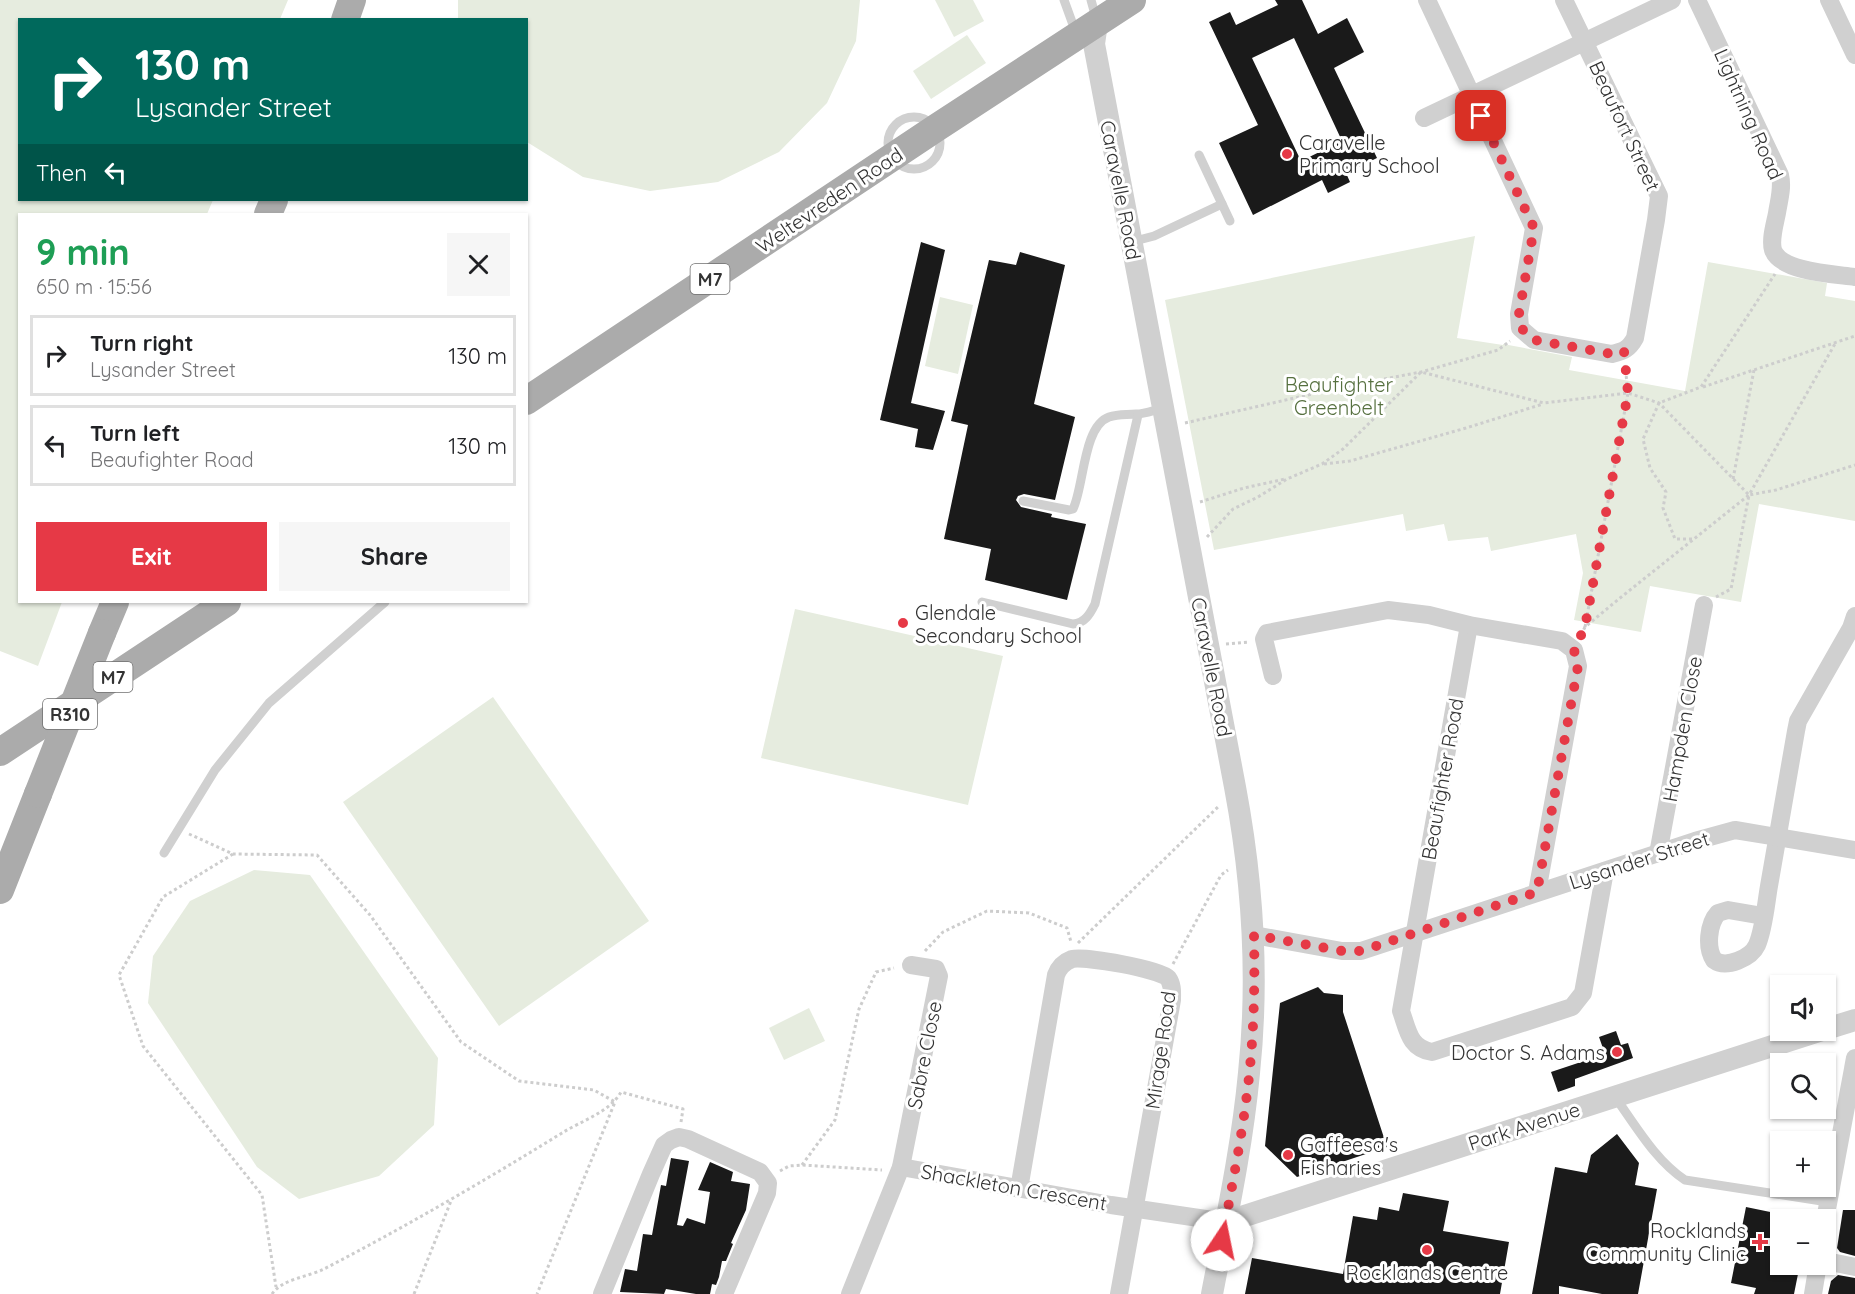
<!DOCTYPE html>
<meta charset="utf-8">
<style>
:root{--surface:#fff;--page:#f6f6f6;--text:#202124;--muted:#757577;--line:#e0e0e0;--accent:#e63946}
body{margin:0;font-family:Quicksand,sans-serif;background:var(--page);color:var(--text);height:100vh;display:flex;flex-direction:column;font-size:22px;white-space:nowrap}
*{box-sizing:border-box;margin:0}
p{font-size:20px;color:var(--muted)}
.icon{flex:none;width:33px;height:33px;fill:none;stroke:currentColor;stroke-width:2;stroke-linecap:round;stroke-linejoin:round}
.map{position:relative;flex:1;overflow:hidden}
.details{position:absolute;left:18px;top:213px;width:510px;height:390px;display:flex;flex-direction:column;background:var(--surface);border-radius:0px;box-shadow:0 2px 4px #0004}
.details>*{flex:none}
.guide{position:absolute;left:18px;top:18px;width:510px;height:183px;border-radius:0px;box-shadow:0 2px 4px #0004;background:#00695c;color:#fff;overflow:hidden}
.controls{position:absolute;left:1770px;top:975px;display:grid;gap:12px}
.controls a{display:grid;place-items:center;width:66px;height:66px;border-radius:0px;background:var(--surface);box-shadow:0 2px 4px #0004;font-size:30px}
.pin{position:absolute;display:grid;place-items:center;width:51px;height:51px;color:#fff;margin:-26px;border-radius:12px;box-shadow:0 3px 9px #0006}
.me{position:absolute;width:66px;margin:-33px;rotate:11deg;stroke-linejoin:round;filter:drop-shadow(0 0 4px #0008)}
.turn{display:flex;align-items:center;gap:21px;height:126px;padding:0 18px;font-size:27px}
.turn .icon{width:78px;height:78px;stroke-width:2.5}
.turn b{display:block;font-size:42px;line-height:51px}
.then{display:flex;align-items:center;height:57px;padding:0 18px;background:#0003;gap:12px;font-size:22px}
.round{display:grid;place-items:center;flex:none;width:63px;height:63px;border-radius:0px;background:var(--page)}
.head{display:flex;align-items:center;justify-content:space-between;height:102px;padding:0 18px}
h1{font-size:36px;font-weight:700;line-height:45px;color:#1e9e55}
.primary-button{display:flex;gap:12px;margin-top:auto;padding:12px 18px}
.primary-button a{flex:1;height:69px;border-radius:0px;background:var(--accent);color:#fff;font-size:24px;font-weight:700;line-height:69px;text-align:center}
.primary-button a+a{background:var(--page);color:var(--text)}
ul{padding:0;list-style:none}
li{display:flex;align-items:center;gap:18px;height:81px;margin:0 12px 9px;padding:0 6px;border:3px solid var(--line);border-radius:0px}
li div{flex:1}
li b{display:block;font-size:22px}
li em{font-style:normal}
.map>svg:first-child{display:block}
.green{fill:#e6ecdf}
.building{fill:#1a1a1a;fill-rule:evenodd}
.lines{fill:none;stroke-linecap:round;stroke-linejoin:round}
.path{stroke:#cdcdcd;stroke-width:3;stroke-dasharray:3 3;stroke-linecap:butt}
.service{stroke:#d0d0d0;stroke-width:9}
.minor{stroke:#d0d0d0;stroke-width:18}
.tertiary{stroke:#d0d0d0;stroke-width:22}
.primary{stroke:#ababab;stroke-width:28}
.primary-bridge{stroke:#ababab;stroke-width:28}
.route{stroke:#e63946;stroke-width:10;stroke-dasharray:0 18}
.poi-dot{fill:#e63946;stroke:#fff;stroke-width:2}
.labels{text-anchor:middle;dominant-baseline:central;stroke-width:6;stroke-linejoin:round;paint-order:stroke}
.shield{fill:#fff;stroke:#707070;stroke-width:1.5}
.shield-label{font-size:18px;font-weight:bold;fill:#333}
.street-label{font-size:20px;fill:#333;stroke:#fff}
.poi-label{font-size:20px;fill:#333;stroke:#fff;text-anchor:start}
.park-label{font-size:20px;fill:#56703f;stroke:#fff}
</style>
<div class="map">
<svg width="1855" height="1294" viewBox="0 0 1855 1294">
<rect width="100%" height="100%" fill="#fff"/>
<g class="green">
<polygon points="0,0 288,0 280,19 20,20 20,200 213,200 207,214 20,214 20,602 62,602 38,666 0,651"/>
<polygon points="458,0 860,0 856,41 827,103 779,152 718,182 650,191 583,177 527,142 526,20 458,19"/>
<polygon points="935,0 973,0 984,21 954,37"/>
<polygon points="967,35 986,63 931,99 913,71"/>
<polygon points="1475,236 1457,338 1503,345 1503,344 1572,357 1569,370 1685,391 1708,262 1827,283 1825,296 1855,301 1855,521 1759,504 1741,602 1650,586 1641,632 1574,620 1583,573 1576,534 1491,551 1488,537 1448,541 1444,524 1406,531 1403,514 1214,550 1165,300"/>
<polygon points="940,297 973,305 958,374 925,366"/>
<polygon points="795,609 1003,656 968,805 761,758"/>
<polygon points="493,697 649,921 499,1026 343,802"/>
<polygon points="254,870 310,875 438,1058 434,1125 379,1176 299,1199 257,1167 148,1003 153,956 190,901"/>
<polygon points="809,1008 825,1041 784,1060 769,1028"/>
</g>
<g class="building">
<path d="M1275,0h27l16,34 29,-16 17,34 -30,16 43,90 -31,15 4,9 -22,11 -6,-13 -69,35 -34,-72 39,-18 -49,-103 21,-10 6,13 42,-20zM1294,38l48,103 -41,20 -49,-103z"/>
<polygon points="921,242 945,250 911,403 945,411 933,450 915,447 918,429 880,420"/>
<polygon points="1020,252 1065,265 1034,404 1075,417 1055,500 1024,494 1018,496 1016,500 1021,507 1052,514 1051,517 1086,524 1067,600 985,580 991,549 944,539 968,425 951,421 989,260 1016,265"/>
<polygon points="1318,987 1324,993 1343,995 1343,1012 1387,1147 1297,1177 1265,1146 1280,1003"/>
<polygon points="1616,1031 1621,1045 1628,1043 1633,1058 1575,1079 1575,1086 1558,1092 1551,1072 1605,1054 1599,1037"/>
<polygon points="1617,1134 1639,1163 1635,1185 1657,1189 1638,1294 1602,1294 1559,1286 1559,1294 1532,1294 1555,1167 1587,1173 1591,1155"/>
<polygon points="671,1158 689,1161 677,1225 683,1226 687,1218 705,1224 710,1192 698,1190 710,1162 733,1172 731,1181 750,1184 746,1210 731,1243 733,1244 726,1261 722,1261 719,1277 716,1285 712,1284 710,1294 696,1294 666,1289 664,1294 620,1292 625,1269 637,1271 643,1234 652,1235 661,1185 666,1186"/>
<polygon points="1403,1193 1449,1201 1443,1231 1509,1242 1500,1294 1245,1294 1252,1258 1343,1274 1353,1216 1377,1220 1379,1207 1399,1211"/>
<polygon points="1746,1207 1780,1214 1780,1264 1800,1264 1794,1294 1754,1294 1756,1288 1731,1283"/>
<polygon points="1843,1210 1855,1210 1855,1256 1840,1252 1837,1248"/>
<polygon points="1838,1275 1855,1278 1855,1294 1828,1294 1831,1281"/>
</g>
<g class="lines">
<g class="path">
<polyline points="1703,387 1855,336"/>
<polyline points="1185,423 1347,386 1421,372 1498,350 1510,341"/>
<polyline points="1324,464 1350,461 1466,428 1543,404"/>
<polyline points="1733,479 1754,370"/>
<polyline points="1200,502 1244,488 1285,479"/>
<polyline points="1207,537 1233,509 1258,497 1287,479 1322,464 1343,449 1421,372 1544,403 1628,393 1659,403 1749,495"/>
<polyline points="1692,539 1675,539 1663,508 1666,492 1650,468 1643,439 1659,403 1701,387 1775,274"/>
<polyline points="1716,597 1731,589 1749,495 1776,490 1855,465"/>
<polyline points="1585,627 1628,393 1625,365"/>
<polyline points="1581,635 1585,627 1620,598 1749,495 1836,342"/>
<polyline points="1226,644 1249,642"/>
<polyline points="189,834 233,854 317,855 370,915 461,1042 519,1081 594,1090 615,1102 537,1294"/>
<polyline points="233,854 163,897 119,975 143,1046 262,1195 276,1287"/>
<polyline points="1078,943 1220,805"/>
<polyline points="925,951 943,932 987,911 1029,913 1067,928 1071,942"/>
<polyline points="1173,964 1221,875 1228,870"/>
<polyline points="802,1165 835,1120 859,1009 876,972 894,968"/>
<polyline points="780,1171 789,1166 802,1165 882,1170"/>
<path d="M272,1294c10,-15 36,-17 52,-25 81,-42 160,-88 238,-136 19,-12 48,-21 59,-41l62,17 -2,13"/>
<polyline points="414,1294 451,1201"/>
</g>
<g class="service">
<polyline points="1064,0 1076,33"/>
<polyline points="1091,0 1096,18"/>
<circle cx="914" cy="143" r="26"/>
<polyline points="1199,155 1230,221"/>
<polyline points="1131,242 1154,236 1222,204"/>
<path d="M1023,501l46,9 4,-1c11,-22 10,-83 36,-92 9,-3 17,-2 27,-3 9,0 18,-4 27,-6"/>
<path d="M982,602l91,22c12,-1 17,-10 22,-20l43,-189"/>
<polyline points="164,853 215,770 269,703 385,602"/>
<path d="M1615,1097c21,29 40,63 70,83l143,22"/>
</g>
<g class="minor">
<path d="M1427,0l107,228 -15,86 1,14 14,12 78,14c12,-3 17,-5 23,-16l21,-118 3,-24 -95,-196"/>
<path d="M1697,0l83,175c3,13 -1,25 -3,38 -2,11 -7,26 -4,37 8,22 61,24 82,27"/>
<polyline points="1829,0 1855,55"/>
<polyline points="1424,118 1672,0"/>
<path d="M1469,625l-68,386c7,19 8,37 31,41l140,-45 11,-14 22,-122"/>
<polyline points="1273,676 1264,639 1267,633 1388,610 1429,615 1469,625 1562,641 1574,650 1578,666 1537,892"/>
<polyline points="1658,854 1704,605"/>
<path d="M1763,916l-35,-6 -10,3c-10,11 -12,35 -4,47 12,9 37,-2 43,-15 7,-16 9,-42 12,-59 9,-52 18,-104 27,-155l2,-10 53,-93 4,-12"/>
<polyline points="1254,935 1342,951 1361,951 1695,841 1735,830 1855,850"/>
<polyline points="901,1167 1111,1205 1226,1222"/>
<path d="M1019,1189l37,-214c3,-8 8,-13 16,-16 13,-3 87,10 96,19 5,7 4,15 4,22l-53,294"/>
<polyline points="1825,1220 1855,1058"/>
<polyline points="1826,1261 1855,1267"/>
<polyline points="602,1294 651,1174 664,1145 671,1140 679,1137 688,1139 760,1172 768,1183 767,1193 724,1294"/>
<polyline points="850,1294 901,1167 939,976 936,969 911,965"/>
<polyline points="1813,1294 1818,1264"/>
</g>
<g class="tertiary">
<path d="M1097,23l-3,21 141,743c18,96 24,190 14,286 -7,75 -23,148 -37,221"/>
<polyline points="1826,1029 1855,1020"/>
<polyline points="1226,1222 1822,1030"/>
</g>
<g class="primary">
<polyline points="345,20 352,0"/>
<polyline points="268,214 274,200"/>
<polyline points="526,401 936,128 1132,0"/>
<polyline points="102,633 115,602"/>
<polyline points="0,752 227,602"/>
<polyline points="0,890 38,794"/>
</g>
<polyline class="primary-bridge" points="38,794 102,633"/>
</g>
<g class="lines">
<path class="route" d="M1222,1240c10,-54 21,-108 27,-163 5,-47 6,-94 5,-142l88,16h19l176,-59 41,-226 -4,-16 11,-23 43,-234 -4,-42 -12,3 -78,-14 -14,-13 -1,-13 15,-86 -53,-112"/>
</g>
<g class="poi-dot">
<circle cx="1287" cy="154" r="6"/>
<circle cx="903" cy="623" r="6"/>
<circle cx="1617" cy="1052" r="6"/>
<circle cx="1288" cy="1155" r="6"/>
<path d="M1757 1233h6v6h6v6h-6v6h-6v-6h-6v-6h6z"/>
<circle cx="1427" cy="1250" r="6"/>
</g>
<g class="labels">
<g class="shield">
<rect x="690.5" y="264" width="39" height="30" rx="4.5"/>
<rect x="93.5" y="662" width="39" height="30" rx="4.5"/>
<rect x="43" y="699" width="54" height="30" rx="4.5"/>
</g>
<g class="shield-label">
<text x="710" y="279">M7</text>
<text x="113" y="677">M7</text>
<text x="70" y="714">R310</text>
</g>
<g class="street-label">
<text transform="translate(1749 114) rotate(66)">Lightning Road</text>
<text transform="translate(1625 126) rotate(65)">Beaufort Street</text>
<text transform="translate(1121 190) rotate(79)">Caravelle Road</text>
<text transform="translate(829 200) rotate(-34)">Weltevreden Road</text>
<text transform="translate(1212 667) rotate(79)">Caravelle Road</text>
<text transform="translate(1682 729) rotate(-80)">Hampden Close</text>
<text transform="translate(1442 779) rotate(-80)">Beaufighter Road</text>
<text transform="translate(1639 860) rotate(-18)">Lysander Street</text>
<text transform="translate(1160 1050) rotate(-82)">Mirage Road</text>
<text transform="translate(924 1055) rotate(-79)">Sabre Close</text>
<text transform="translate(1524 1126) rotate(-18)">Park Avenue</text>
<text transform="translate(1014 1187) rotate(10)">Shackleton Crescent</text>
</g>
<g class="poi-label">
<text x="1299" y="142">Caravelle<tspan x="1299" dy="23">Primary School</tspan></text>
<text x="915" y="612">Glendale<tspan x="915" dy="23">Secondary School</tspan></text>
<text x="1605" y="1052" text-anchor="end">Doctor S. Adams</text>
<text x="1300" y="1144">Gaffeesa's<tspan x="1300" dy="23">Fisharies</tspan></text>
<text x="1746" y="1230" text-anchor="end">Rocklands<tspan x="1746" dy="23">Community Clinic</tspan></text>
<text x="1427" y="1272" text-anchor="middle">Rocklands Centre</text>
</g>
<g class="park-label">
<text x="1339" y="384">Beaufighter<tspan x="1339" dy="23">Greenbelt</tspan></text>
</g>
</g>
</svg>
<div class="controls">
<a><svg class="icon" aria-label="sound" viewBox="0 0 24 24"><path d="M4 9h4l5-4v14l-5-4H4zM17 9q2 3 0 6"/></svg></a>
<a><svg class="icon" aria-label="search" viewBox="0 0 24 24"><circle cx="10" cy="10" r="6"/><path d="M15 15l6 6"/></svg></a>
<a>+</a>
<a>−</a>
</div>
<div class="pin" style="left:1481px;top:116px;background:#d93025"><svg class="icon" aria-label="arrive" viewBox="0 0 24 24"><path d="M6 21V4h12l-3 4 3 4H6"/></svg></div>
<svg class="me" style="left:1222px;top:1240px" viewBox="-20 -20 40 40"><circle r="19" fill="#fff"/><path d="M0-13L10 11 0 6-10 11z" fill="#e63946"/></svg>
<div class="guide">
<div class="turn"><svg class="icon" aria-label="right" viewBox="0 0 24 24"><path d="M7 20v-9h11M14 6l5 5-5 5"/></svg><div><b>130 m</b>Lysander Street</div></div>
<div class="then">Then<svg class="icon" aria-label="left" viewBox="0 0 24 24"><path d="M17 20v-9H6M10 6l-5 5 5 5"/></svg></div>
</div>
<section class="details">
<div class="head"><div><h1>9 min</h1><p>650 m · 15:56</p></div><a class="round"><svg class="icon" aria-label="close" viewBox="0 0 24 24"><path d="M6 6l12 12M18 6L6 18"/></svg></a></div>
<ul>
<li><svg class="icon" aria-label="right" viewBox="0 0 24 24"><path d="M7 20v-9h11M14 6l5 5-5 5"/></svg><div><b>Turn right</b><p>Lysander Street</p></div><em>130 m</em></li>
<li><svg class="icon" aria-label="left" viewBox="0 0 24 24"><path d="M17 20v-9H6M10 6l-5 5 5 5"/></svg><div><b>Turn left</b><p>Beaufighter Road</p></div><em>130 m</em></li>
</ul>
<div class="primary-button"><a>Exit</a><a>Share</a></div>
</section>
</div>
